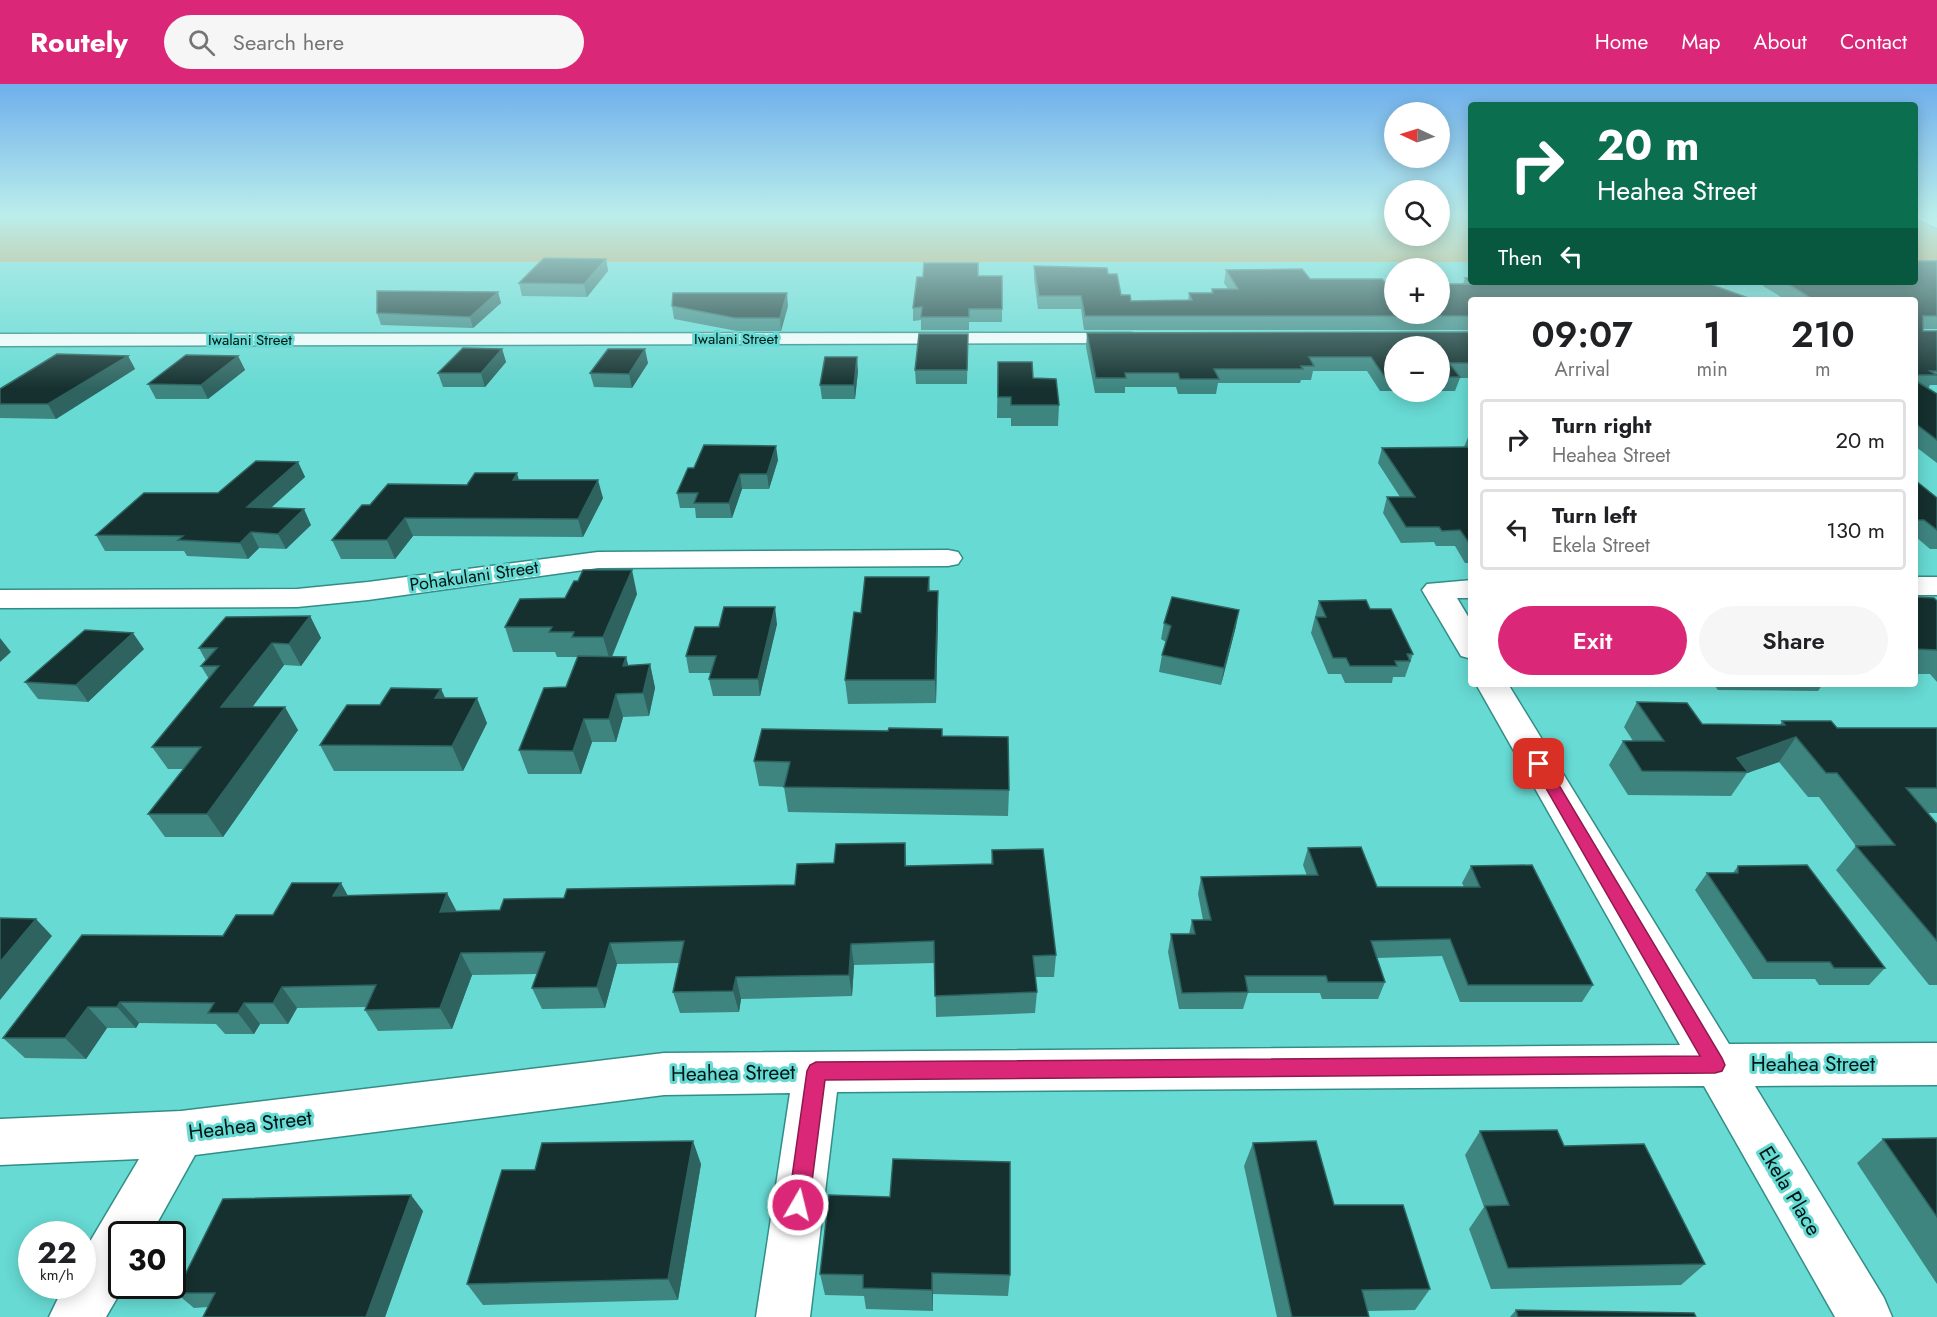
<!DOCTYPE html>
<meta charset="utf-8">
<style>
:root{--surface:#fff;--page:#f6f6f6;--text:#202124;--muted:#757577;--line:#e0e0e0;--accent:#db2777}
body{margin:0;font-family:Jost,sans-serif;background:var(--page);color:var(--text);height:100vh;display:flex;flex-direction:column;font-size:22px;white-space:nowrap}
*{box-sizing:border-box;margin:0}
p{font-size:20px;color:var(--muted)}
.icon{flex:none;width:33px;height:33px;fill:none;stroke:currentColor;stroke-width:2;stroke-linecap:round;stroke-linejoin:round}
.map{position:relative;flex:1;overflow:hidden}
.details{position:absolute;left:1468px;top:213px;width:450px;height:390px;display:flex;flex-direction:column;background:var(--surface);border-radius:6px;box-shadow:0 3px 15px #0003}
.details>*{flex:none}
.banner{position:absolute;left:1468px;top:18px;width:450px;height:183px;border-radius:6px;box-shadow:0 3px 15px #0003;background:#0b6e4f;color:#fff;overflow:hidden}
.needle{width:39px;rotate:274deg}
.buttons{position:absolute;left:1384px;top:18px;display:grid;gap:12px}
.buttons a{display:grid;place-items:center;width:66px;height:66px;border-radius:50%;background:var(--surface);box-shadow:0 3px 15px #0003;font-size:30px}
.speed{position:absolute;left:18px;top:1137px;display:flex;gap:12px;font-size:30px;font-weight:700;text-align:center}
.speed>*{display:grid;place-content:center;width:78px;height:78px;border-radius:50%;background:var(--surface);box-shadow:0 3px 15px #0003;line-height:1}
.speed small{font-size:15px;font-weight:400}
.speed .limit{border:3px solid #111;border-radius:9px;background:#fff;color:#111}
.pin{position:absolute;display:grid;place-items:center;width:51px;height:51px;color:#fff;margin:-26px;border-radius:12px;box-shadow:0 3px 9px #0006}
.me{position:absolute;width:66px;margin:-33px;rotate:8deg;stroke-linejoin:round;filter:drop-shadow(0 0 4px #0008)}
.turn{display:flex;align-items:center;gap:21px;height:126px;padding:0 30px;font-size:27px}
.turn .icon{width:78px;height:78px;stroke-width:2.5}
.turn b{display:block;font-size:42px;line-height:51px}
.then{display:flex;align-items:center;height:57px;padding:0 30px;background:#0003;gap:12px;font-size:22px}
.eta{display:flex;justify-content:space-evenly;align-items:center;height:102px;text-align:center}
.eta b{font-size:36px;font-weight:600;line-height:42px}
.primary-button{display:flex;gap:12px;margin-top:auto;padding:12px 30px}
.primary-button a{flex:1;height:69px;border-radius:36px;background:var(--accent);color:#fff;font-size:24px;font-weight:600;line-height:69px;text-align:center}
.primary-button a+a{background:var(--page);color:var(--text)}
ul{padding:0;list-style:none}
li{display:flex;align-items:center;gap:18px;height:81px;margin:0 12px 9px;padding:0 18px;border:3px solid var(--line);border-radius:6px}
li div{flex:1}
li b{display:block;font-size:22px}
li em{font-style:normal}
header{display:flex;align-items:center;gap:36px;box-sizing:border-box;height:84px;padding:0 30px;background:var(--accent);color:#fff}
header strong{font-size:28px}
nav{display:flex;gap:33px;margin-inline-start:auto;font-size:21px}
.search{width:420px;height:54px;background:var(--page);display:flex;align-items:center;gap:15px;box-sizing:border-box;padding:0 21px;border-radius:33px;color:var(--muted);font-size:22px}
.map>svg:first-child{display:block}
.green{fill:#d19245}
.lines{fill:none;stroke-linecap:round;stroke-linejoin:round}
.minor-casing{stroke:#338d87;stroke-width:3}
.minor{fill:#fff;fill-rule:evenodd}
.wall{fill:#3e8580}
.shaded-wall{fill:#2e6360}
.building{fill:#15302e;stroke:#2e6360;stroke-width:1.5}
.route{fill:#db2777;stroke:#8e194d;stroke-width:1.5}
.labels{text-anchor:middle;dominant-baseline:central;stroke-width:6;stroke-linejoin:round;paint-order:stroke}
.far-street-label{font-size:15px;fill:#001614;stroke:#67dad3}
.street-label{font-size:18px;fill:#001614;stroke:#67dad3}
.near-street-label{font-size:21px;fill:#001614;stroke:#67dad3}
</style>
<header>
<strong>Routely</strong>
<div class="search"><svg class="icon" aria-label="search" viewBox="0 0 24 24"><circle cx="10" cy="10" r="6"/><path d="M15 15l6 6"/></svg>Search here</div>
<nav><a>Home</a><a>Map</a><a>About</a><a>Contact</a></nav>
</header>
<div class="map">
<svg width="1937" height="1233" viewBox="0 0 1937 1233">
<rect width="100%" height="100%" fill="#67dad3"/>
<g class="green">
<polygon points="0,132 1395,132 1395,152 1440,152 1440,132 1472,132 1471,178 0,178"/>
<polygon points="1916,134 1937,144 1937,178 1916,178"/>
</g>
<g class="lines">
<defs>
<g id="minor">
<polygon points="1916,132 1937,133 1937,144 1917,135"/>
<polygon points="1131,249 1138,251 1141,255 1138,259 0,262 0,250"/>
<polygon points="948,466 958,468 962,474 958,480 948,482 598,484 368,516 297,523 0,524 0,506 297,505 368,498 598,468"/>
<rect x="1916" y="493" width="21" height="18"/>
<polygon points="1472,496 1472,514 1457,514 1472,539 1472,575 1461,572 1422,506 1427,500"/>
<polygon points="1476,600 1508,600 1729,960 1937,959 1937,1001 1755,1002 1884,1214 1892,1233 1835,1233 1704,1002 837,1008 810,1233 756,1233 790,1009 664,1011 195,1071 151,1150 122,1150 122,1202 124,1202 106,1233 49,1233 64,1202 82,1202 82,1171 139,1075 0,1081 0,1035 181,1027 664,969 1680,961"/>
</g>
</defs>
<use href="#minor" class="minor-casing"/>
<use href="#minor" class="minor"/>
</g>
<g class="wall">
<polygon points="606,175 608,187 587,213 522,212 519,199"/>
<polygon points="1918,177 1937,177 1937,245 1923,245 1923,247 1937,247 1937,301 1930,301 1928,305 1937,310 1937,379 1916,363 1916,216 1786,216 1763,202 1765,198 1916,198"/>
<polygon points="1034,182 1108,190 1121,211 1131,217 1188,217 1189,209 1211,209 1212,205 1228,205 1224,199 1226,186 1310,195 1388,202 1440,202 1441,200 1463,200 1465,194 1472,194 1472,246 1084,246 1081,225 1038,225 1034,195"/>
<polygon points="978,192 1002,192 1002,238 969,238 969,246 921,246 921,236 913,237 913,224"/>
<polygon points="498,208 501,219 473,244 381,241 377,229"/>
<polygon points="672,222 788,222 781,247 737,247 674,235"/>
<polygon points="1472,248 1472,294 1460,294 1455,307 1440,307 1440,262 1395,262 1395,307 1380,307 1367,287 1313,287 1311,296 1301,296 1300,299 1218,299 1216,310 1178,310 1176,303 1125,303 1125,309 1095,309 1086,263 1087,249"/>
<polygon points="968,250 967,300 916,300 915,286"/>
<polygon points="502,265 506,278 485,303 443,303 438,289"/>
<polygon points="128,272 135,285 56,335 0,334 0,305"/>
<polygon points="238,272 245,286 208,315 156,315 148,300"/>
<polygon points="998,278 1033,294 1059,321 1058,342 1011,342 1011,334 997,334"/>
<polygon points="648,279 632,304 594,303 590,289"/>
<polygon points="858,287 855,315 822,315 820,301"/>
<polygon points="1469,351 1472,351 1472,479 1465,479 1455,462 1436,462 1434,458 1401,459 1383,429 1387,413 1400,413 1378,379 1382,364 1464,363"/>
<polygon points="778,376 769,405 742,405 732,434 696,434 695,424 680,424 677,409 694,384"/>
<polygon points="298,378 305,393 271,424 311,441 286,465 259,464 248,475 187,472 184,467 105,467 96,451 218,409"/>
<polygon points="519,396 603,414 583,453 413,452 395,475 341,475 332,456 370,421 467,401"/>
<polygon points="1916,397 1937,414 1937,465 1930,465 1916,453"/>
<polygon points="929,493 930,507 938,531 936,619 848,620 845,596 861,529"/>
<polygon points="637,510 612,573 626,573 628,581 650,580 655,604 649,632 623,633 616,658 592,658 581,690 528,690 519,666 566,603 578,573 557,573 555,568 513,568 505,543 565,514"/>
<polygon points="1916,513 1937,517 1937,598 1930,590 1916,590"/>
<polygon points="1319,517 1370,525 1413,570 1405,593 1393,593 1392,599 1345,599 1341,590 1328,590 1311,549"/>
<polygon points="310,532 321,554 301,582 284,581 252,623 298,646 223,753 165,753 148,730 184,685 168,685 152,663 209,595 201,582 206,577 199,564"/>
<polygon points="1164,539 1236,542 1221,601 1159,588 1162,571 1166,558 1161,555"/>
<polygon points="777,540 760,612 713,612 709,595 711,589 689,589 686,572 719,543"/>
<polygon points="144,565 88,618 38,615 25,598"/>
<polygon points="1713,600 1823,600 1818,607 1718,606"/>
<polygon points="441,605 445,614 487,639 463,687 334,687 320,661 380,621"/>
<polygon points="1637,618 1702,640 1780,641 1782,637 1837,644 1937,644 1937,729 1928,729 1937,740 1937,901 1929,901 1836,786 1856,762 1819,713 1808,713 1779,678 1747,689 1731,712 1628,711 1609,681 1623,657 1633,657 1624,643"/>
<polygon points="942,652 1009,706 1008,732 788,728 784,703 759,702 754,677"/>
<polygon points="1308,764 1377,803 1464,803 1462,799 1471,782 1593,901 1582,918 1460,918 1442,872 1377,874 1385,898 1378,915 1322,915 1320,909 1248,909 1243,925 1179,925 1168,868 1171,850 1189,850 1192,836 1203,836 1198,810 1201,793 1307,792 1303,781"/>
<polygon points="992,766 1056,871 1054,893 1035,893 1037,908 1035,929 936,933 935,879 854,881 852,912 741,915 739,928 680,929 673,908 679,879 617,880 605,924 542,925 532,904 537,890 472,891 452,945 378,947 365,926 366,923 297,924 288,940 260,940 254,950 225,950 216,940 139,939 136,944 107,944 86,975 25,974 3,954 223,852 273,831 348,812 457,828 500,826 564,814 795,801 906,782 991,780"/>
<polygon points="1738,782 1885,884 1869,901 1819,901 1815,895 1753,895 1695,806 1707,789 1733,789"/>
<polygon points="1480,1047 1564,1062 1705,1180 1681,1201 1491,1205 1469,1145 1484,1123 1465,1071"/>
<polygon points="1937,1054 1937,1200 1857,1079 1883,1055"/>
<polygon points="1253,1059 1334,1121 1430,1205 1415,1226 1368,1227 1369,1233 1277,1233 1244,1082"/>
<polygon points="701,1080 678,1216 483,1221 467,1200 535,1086"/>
<polygon points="829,1111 1010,1191 1008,1212 933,1210 933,1227 866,1225 864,1212 825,1211 820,1190"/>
<polygon points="423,1127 385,1233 203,1233 208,1223 194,1224 176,1209"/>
<polygon points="1516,1226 1696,1233 1510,1233"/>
</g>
<g class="shaded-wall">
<polygon points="606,175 608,187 587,213 584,200"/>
<polygon points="498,208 501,219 473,244 470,233"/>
<polygon points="787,209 788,222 781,247 780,234"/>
<polygon points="502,265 506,278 485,303 481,289"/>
<polygon points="645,265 648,279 632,304 629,290"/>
<polygon points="128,272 135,285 56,335 48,320"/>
<polygon points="238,272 245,286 208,315 201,301"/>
<polygon points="857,273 858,287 855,315 854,301"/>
<polygon points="776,362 778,376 769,405 767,390"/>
<polygon points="298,378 305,393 255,438 247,423"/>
<polygon points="517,389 522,407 513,396"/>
<polygon points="740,390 742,405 732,434 729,419"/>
<polygon points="598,396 603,414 583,453 578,435"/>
<polygon points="304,425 311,441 286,465 278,450"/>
<polygon points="405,434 413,452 395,475 387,456"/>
<polygon points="251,448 259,464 248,475 240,459"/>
<polygon points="632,486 637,510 610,577 603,553"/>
<polygon points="938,507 938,531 936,619 935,596"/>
<polygon points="775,523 777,540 760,612 758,595"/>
<polygon points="1239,526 1236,542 1221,601 1224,584"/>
<polygon points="310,532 321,554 301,582 289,560"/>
<polygon points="133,549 144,565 88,618 76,601"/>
<polygon points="0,554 11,568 0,578"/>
<polygon points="272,559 284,581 235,646 221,623"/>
<polygon points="626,573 632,596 623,582"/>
<polygon points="650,580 655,604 649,632 643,609"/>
<polygon points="441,605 452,629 435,614"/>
<polygon points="616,610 623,633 616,658 609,635"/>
<polygon points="477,614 487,639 463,687 452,662"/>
<polygon points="285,623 298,646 223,753 207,730"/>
<polygon points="584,635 592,658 581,690 573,667"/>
<polygon points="1796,653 1779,678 1747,689 1748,688 1737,674"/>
<polygon points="905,759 906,780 906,804 905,782"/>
<polygon points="341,799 353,821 333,812"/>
<polygon points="447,809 458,830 440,828"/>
<polygon points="36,835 52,852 0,916 0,878"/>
<polygon points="610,859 617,880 605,924 597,903"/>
<polygon points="851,860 854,881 852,912 849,891"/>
<polygon points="461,869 472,891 452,945 440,924"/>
<polygon points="736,893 741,915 739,928 733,907"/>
<polygon points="282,903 297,924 288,940 273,919"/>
<polygon points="120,918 139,939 136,944 117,923"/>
<polygon points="244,919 260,940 254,950 238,929"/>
<polygon points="88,923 107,944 86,975 65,954"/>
<polygon points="693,1057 701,1080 678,1216 668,1195"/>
<polygon points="411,1111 423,1127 385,1233 366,1233"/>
<polygon points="932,1189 933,1210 933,1227 932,1206"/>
</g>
<g class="building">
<polygon points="544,174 606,175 584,200 519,199"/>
<polygon points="1916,176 1918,177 1937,177 1937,232 1923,232 1923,247 1937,247 1937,287 1930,287 1937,291 1916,291 1916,216 1814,216 1785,198 1916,198"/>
<polygon points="924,179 978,179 978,192 1002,192 1002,225 969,225 969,233 921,233 922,223 913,224 917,193 923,193"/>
<polygon points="1034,182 1107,184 1108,190 1117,190 1121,211 1130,211 1131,217 1192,216 1189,209 1213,209 1212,205 1238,205 1226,186 1302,185 1310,195 1382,195 1388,202 1395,202 1395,230 1440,230 1441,200 1471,200 1465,194 1472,194 1472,198 1704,198 1754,216 1472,216 1472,232 1085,232 1081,212 1039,212"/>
<polygon points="377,207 498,208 470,233 377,229"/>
<polygon points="673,209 787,209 780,234 735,234 672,222"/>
<polygon points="1472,248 1472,279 1449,279 1460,293 1440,293 1440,262 1395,262 1395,292 1384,292 1371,273 1309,273 1314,282 1301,282 1303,285 1214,285 1219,295 1180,295 1178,289 1125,289 1126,294 1096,294 1087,249"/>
<polygon points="919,250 968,250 967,286 915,286"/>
<polygon points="463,264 502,265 481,289 438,289"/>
<polygon points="608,265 645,265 629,290 590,289"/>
<polygon points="57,270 128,272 48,320 0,320 0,305"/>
<polygon points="186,271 238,272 201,301 148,300"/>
<polygon points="825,273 857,273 854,301 820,301"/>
<polygon points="998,278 1032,278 1033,294 1056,295 1059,321 1011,321 1011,313 998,313"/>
<polygon points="1916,297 1937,310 1937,356 1916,340"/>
<polygon points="704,361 776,362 767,390 740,390 729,419 694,419 698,409 677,409 688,384 694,384"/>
<polygon points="1472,363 1472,463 1460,446 1442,447 1439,443 1406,443 1387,413 1415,413 1382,364"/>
<polygon points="256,377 298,378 247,423 304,425 278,450 251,448 240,459 178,456 183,452 96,451 144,409 218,409"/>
<polygon points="475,389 517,389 513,396 598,396 578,435 405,434 387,456 332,456 362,421 370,421 388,400 467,401"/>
<polygon points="1916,397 1937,414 1937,446 1924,436 1916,436"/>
<polygon points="583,486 632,486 603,553 572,553 574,548 549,548 552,543 505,543 520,515 565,514 574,497 578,497"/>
<polygon points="865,493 929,493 928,507 938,507 935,596 845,596 854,528 861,529"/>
<polygon points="1172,513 1239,526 1224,584 1162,571 1171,542 1164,539"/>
<polygon points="1916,513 1934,514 1937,517 1937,566 1916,565"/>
<polygon points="1366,516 1370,525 1391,525 1413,570 1407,570 1410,577 1395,577 1397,582 1350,582 1346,574 1333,574 1316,533 1326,533 1319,517"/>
<polygon points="724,523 775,523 758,595 709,595 716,572 686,572 695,543 719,543"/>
<polygon points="310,532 289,560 272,559 221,623 285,623 207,730 148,730 201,663 152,663 219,582 201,582 217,564 199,564 226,533"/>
<polygon points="85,546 133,549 76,601 25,598"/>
<polygon points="578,572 626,573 623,582 650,580 643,609 616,610 609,635 584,635 573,667 519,666 544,604 566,603"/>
<polygon points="391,604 441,605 435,614 477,614 452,662 320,661 347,621 380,621"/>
<polygon points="1637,618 1687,619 1702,640 1785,641 1782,637 1831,637 1837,644 1937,644 1937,704 1906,704 1937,740 1937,857 1856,762 1895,761 1837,689 1826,689 1796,653 1737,674 1748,688 1642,687 1623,657 1664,657"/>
<polygon points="889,644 942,645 942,652 1008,653 1009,706 784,703 790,678 754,677 762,645 888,647"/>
<polygon points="905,759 905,782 993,780 992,766 1043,765 1056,871 1033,872 1037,908 935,912 934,857 851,860 849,891 736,893 733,907 673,908 684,857 610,859 597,903 532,904 545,868 461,869 440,924 365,926 376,901 282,903 273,919 244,919 238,929 208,929 214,919 120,918 117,923 88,923 65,954 3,954 82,851 223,852 236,831 273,831 292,799 341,799 333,812 447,809 440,828 500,826 504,815 564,814 567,805 795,801 797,780 834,779 836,760"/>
<polygon points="1361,763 1377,803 1480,803 1471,782 1532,781 1593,901 1468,901 1450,855 1371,857 1385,898 1328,898 1326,892 1245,892 1248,908 1182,909 1171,850 1195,850 1192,836 1211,836 1201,793 1318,791 1308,764"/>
<polygon points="1807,781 1885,884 1834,884 1830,878 1767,878 1707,789 1738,789 1738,782"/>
<polygon points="0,834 36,835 0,878"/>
<polygon points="1557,1046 1564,1062 1644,1060 1705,1180 1508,1184 1485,1122 1509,1121 1480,1047"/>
<polygon points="1937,1054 1937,1133 1883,1055"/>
<polygon points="693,1057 668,1195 467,1200 502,1086 535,1086 542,1059"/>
<polygon points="1316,1057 1334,1121 1403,1121 1430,1205 1362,1206 1369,1233 1292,1233 1253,1059"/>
<polygon points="893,1075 1010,1078 1010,1191 932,1189 932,1206 863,1204 863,1191 820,1190 829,1111 890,1113"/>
<polygon points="411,1111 366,1233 203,1233 215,1209 176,1209 223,1115"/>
<polygon points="1516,1226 1694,1229 1696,1233 1518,1233"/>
</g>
<linearGradient id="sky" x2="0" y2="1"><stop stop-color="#6fafec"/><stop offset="0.43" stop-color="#bbeeeb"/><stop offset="1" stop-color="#bbeeeb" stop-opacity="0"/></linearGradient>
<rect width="1937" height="305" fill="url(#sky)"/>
<polygon class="route" points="1539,675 1544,676 1722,974 1725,981 1722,987 1715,989 825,996 809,1121 806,1129 798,1132 791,1129 788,1121 807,987 810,981 816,978 1700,972 1532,680"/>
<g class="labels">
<g class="far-street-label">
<text x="736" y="255">Iwalani Street</text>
<text x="250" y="256">Iwalani Street</text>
</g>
<g class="street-label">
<text transform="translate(474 492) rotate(-8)">Pohakulani Street</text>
</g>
<g class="near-street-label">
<text x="1813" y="980">Heahea Street</text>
<text transform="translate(733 989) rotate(-1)">Heahea Street</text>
<text transform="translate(250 1041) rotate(-7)">Heahea Street</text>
<text transform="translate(1790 1107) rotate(59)">Ekela Place</text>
</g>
</g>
</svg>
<div class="buttons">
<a><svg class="needle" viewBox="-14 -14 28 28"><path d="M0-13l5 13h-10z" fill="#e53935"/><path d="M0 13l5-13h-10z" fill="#757577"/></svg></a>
<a><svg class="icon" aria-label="search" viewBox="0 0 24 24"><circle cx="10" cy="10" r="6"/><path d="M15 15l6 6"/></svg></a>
<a>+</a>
<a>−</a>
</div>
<div class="speed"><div>22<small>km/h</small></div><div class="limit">30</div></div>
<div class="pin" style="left:1539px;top:680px;background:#d93025"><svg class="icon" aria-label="arrive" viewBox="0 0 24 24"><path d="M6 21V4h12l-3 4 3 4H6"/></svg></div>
<svg class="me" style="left:798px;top:1121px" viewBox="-20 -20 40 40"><circle r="17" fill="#db2777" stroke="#fff" stroke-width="3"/><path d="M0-11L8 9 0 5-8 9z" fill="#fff"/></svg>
<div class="banner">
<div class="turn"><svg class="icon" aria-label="right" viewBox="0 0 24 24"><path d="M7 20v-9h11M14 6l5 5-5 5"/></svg><div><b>20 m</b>Heahea Street</div></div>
<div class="then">Then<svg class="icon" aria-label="left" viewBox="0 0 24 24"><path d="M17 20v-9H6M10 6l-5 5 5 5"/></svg></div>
</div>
<section class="details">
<div class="eta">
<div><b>09:07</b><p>Arrival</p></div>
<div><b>1</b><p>min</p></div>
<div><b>210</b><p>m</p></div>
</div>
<ul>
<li><svg class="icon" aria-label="right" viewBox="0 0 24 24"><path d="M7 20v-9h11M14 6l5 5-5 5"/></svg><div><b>Turn right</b><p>Heahea Street</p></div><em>20 m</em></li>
<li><svg class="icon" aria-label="left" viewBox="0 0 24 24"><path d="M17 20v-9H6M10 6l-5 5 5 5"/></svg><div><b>Turn left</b><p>Ekela Street</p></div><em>130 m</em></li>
</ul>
<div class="primary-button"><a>Exit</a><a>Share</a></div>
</section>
</div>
